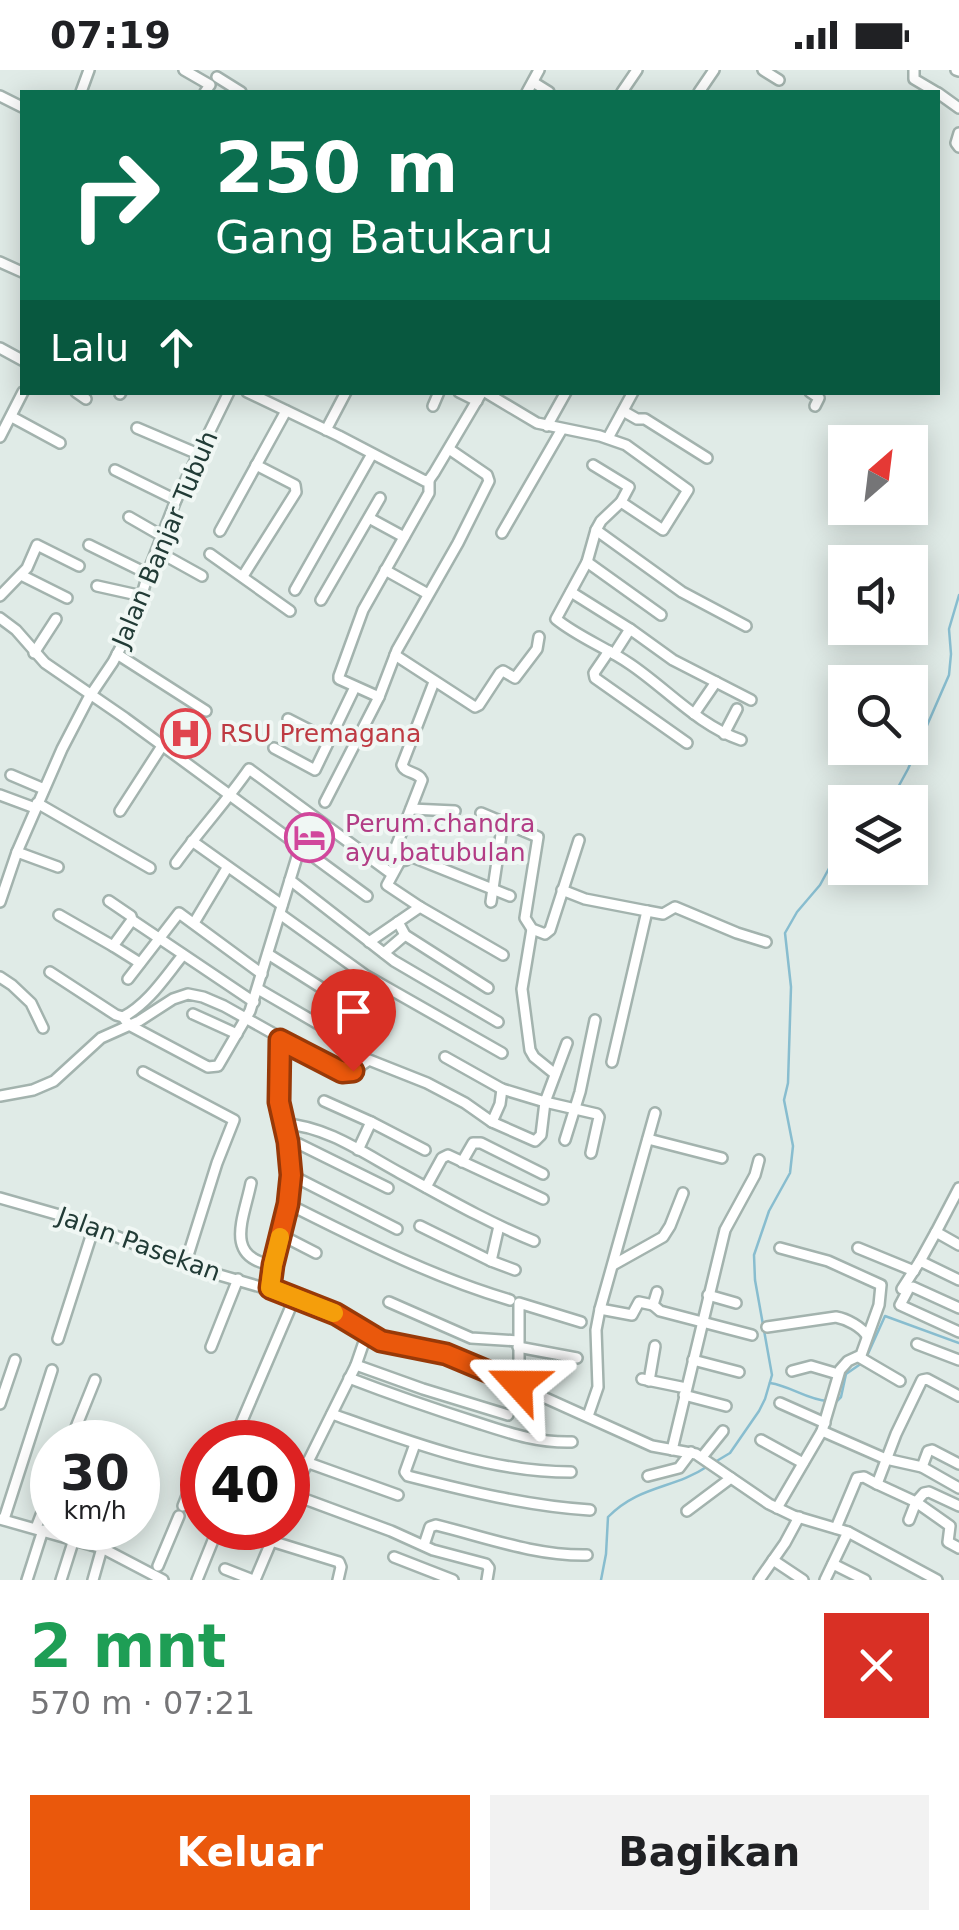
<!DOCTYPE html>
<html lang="id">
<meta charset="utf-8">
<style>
:root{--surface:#fff;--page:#f2f2f2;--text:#202124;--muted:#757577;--accent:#ea580c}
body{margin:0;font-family:"DejaVu Sans",sans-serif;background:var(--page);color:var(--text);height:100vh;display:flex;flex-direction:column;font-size:38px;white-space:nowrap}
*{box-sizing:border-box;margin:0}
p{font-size:32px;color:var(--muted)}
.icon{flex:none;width:55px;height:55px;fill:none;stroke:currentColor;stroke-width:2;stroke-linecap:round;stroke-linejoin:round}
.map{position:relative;height:1510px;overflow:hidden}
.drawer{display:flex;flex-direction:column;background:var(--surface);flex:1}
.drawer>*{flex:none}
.guide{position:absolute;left:20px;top:20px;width:920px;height:305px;border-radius:0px;box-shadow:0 5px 25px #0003;background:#0b6e4f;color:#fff;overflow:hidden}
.needle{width:65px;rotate:28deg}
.buttons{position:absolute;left:828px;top:355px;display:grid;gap:20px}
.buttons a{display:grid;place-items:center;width:100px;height:100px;border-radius:0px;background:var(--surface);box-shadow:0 5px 25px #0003;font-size:50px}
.speed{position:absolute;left:30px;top:1350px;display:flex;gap:20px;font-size:50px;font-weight:700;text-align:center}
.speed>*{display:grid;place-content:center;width:130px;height:130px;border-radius:50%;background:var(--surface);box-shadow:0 5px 25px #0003;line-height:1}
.speed small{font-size:25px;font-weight:400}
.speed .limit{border:15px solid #d22;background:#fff;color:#111}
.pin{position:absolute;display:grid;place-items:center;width:85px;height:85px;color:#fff;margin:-102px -42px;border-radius:50% 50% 50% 0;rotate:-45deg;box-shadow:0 0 10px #0007}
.pin .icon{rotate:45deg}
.me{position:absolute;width:110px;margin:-55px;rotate:294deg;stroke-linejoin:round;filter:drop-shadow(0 0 8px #0008)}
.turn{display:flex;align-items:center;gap:35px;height:210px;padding:0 30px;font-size:45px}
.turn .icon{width:130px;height:130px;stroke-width:2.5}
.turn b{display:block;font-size:70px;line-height:85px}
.then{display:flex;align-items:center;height:95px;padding:0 30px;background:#0003;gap:20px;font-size:38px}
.round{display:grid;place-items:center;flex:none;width:105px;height:105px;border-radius:0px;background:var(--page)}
.headline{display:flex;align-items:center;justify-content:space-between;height:170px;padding:0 30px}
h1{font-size:60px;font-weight:600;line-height:75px;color:#1e9e55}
.action{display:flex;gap:20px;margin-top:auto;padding:20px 30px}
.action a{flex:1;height:115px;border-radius:0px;background:var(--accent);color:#fff;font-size:40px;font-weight:600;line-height:115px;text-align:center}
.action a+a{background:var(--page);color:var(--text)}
.status{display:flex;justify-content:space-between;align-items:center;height:70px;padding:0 50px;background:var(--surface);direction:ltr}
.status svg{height:28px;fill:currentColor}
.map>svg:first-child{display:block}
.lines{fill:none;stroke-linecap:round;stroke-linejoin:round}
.stream{stroke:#88bdcf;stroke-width:2.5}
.minor-casing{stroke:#a3b3ae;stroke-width:14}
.minor{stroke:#fff;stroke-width:9}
.route-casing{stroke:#983908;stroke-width:25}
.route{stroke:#ea580c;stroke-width:18}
.slow{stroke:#f59e0b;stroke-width:18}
.labels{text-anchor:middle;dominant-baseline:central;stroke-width:8;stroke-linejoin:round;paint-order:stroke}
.street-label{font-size:25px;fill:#213b36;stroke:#f0f7f4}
.health-label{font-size:25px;fill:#be3a42;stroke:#f0f7f4;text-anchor:start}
.hotel-label{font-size:25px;fill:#b23c85;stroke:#f0f7f4;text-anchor:start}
</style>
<div class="status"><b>07:19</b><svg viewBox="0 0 49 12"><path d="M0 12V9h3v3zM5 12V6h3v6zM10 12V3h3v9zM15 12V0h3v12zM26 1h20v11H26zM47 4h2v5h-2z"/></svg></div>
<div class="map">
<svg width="959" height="1510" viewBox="0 0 959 1510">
<rect width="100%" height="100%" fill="#e0ebe7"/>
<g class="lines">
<g class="stream">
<polyline points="890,732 908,699 949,605 951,584 949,559 959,525"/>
<polyline points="867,1286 885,1246 959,1273"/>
<path d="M770,1313c21,3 37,17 58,18"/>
<polyline points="836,1332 841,1327 846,1304 862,1293"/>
<polyline points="715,1392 730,1383 759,1341 765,1329 772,1305 755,1210 754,1185 769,1141 790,1103 793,1076 784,1030 788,1013 791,917 785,863 797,842 820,815 833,791 845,781"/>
<path d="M601,1510l5,-26 2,-37c31,-32 66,-28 100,-51"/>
</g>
<defs>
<g id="minor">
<polyline points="184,0 210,15 205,22"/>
<polyline points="763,0 779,10"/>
<polyline points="914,0 914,9 936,22"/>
<polyline points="956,0 959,1"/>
<polyline points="217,7 241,22"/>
<polyline points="533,12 549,22"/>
<polyline points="81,22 89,0"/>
<polyline points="527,22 539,0"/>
<polyline points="622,22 637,0"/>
<polyline points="699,22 714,0"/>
<polyline points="938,23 959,38"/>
<polyline points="0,26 22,37"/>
<polyline points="959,63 956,73 959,77"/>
<polyline points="0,192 22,202"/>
<polyline points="0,278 22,290"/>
<polyline points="76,322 86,329"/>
<polyline points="247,322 339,366 425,411 429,410 434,403 482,322"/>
<polyline points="459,322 477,331"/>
<polyline points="485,322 537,353 600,366 626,375 688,420 663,460 621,432"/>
<polyline points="810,322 819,328 815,336"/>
<polyline points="120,324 121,322"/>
<polyline points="433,336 439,322"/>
<polyline points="623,341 637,349 645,349 707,388"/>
<polyline points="12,347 60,373"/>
<polyline points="547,356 566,322"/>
<polyline points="137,358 198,384"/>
<polyline points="326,360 346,322"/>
<polyline points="0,367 23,322"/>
<polyline points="608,368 633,322"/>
<path d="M593,395l36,22 -8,15 -20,19 -5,9 -9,32 -31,57c22,18 51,29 74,45 37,25 68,61 111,76"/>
<polyline points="115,400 176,430"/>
<polyline points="129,447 162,466"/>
<polyline points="369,448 404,467"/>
<polyline points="596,460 682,522 746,556"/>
<polyline points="220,461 286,341"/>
<polyline points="502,463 562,359"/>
<polyline points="89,475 148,504"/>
<polyline points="157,481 202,506"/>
<polyline points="210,484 290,541"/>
<polyline points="587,492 661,545"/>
<polyline points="385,500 428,524"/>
<polyline points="21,505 67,528"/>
<polyline points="243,506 296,422 295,415 256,395"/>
<polyline points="97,516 142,526"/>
<polyline points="295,520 372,384"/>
<polyline points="571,522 630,559"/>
<polyline points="0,526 27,498 37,475 79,496"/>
<polyline points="321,530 380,428"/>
<polyline points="0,548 16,560 45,593 125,648 367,826"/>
<polyline points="609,581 594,603 595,608 687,673"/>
<polyline points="34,583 56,549"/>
<polyline points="117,584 206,641"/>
<polyline points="614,584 630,559 673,590 751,630"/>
<polyline points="395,585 475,637 479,635 500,603 503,601 515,608 537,579 539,567"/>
<path d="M434,612l-32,83c3,9 16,6 20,15l-28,72 6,9 -13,24 33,22 83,48"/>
<polyline points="379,627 339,609 339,606 363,540 429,423 429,410"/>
<polyline points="694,644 716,612"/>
<polyline points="288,649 329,670"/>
<polyline points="724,664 737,639"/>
<polyline points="274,678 315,700 355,617"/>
<polyline points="11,705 44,719"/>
<polyline points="0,725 35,738"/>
<polyline points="325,732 379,627 397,580 458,473 489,411 487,405 449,379"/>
<polyline points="37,733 150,798"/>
<polyline points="411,739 455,741"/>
<polyline points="120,741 162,676"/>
<polyline points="481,743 538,767 525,848 532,859 545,864 550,860 579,770"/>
<polyline points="192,771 282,835"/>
<polyline points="17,782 58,797"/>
<polyline points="400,791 406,790 410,786 510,826"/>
<path d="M176,793c23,-32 50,-61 73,-94l143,105"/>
<polyline points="290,810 394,891 498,952"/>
<polyline points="562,820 585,829 647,841 612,992"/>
<polyline points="109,831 131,846 132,850"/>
<polyline points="0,832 17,782 62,679 88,629 113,592 134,552 150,497 176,430 229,322"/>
<polyline points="491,832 503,751"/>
<polyline points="647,841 663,844 675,837 737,863 766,872"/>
<polyline points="280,844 365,905 502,983"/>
<polyline points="59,845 113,876 132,850 254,932"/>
<polyline points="398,852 405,865 488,918"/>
<polyline points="194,853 227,798"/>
<polyline points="532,859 522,919 530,980 534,987 555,1004"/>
<polyline points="369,872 420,837"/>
<polyline points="113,876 140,893"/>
<polyline points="384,883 405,865"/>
<polyline points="268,884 347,934"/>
<polyline points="50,902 116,945 123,947 129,955 208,997 218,996 250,941 300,777 316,749"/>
<polyline points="0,907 12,915 31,933 43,958"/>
<polyline points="128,909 179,843 262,904"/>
<polyline points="258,919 344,969"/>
<polyline points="193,944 237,964"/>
<path d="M123,947c26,-14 42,-40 60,-62"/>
<polyline points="445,987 502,1019"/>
<polyline points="143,1002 234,1050 217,1093 185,1195"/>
<polyline points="0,1026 33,1020 54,1011 101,968 139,951 173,929 188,924 203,927 224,936 342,1002 353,1001 369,990 427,1013 465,1033 492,1052 500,1034 502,1019 545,1032 567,973"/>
<polyline points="324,1031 371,1052 358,1080"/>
<polyline points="371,1052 425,1080"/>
<polyline points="492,1052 535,1071 541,1065 545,1032 597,1044 599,1047 591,1083"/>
<path d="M285,1054c41,2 80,30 115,49 44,24 87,49 134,68"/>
<polyline points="648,1069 722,1088"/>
<polyline points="565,1070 580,1022 595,950"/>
<polyline points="288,1072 299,1074 388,1118"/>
<polyline points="462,1092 473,1073 481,1073 543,1104"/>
<polyline points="291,1105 397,1159"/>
<path d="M251,1113c-7,35 -28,75 22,82"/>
<polyline points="426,1117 442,1088 448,1085 543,1129"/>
<polyline points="0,1128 77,1150 185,1195 295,1227 335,1244 381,1271 461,1290 652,1376 696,1384 769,1434 794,1446 848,1462 937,1510"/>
<path d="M288,1134c72,36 144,73 222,96"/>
<polyline points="420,1156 491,1191 499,1156"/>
<polyline points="936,1162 959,1118"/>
<polyline points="281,1165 316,1183"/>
<polyline points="858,1178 914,1201"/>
<polyline points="491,1191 515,1200"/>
<polyline points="920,1191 936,1162 959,1175"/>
<polyline points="613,1195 663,1167 670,1156 683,1123"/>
<polyline points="270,1218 273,1195 288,1134 291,1105 288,1072 279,1031 280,969"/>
<polyline points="902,1219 920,1191 959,1210"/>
<polyline points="708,1225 736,1233"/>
<polyline points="389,1232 471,1268 518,1271"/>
<polyline points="653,1235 660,1241 752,1265"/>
<polyline points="959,1238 913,1217 909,1218 900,1235 959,1262"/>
<polyline points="600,1239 632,1245 639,1232 653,1235 657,1222"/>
<path d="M767,1257l69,-10c11,2 26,10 31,19"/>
<polyline points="58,1269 94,1157"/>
<polyline points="917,1274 959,1290"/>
<polyline points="211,1277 238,1209"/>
<polyline points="518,1277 577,1288"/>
<polyline points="859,1287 900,1311"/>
<polyline points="693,1290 739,1302"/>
<polyline points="356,1295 423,1319 508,1345"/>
<polyline points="792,1301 811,1296 838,1304"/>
<path d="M349,1308c44,17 88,32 132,46 31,10 58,19 91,18"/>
<polyline points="642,1309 686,1318"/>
<polyline points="649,1311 655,1276"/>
<polyline points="519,1314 519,1233 581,1252"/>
<polyline points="684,1325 726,1336"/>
<polyline points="780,1333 825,1353"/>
<polyline points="0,1334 15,1290"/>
<path d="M332,1344c78,28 155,58 239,58"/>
<polyline points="588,1346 598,1317 596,1260 600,1239 655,1043"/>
<polyline points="822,1361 886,1389 922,1397 959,1418"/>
<polyline points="761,1370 803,1393"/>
<polyline points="70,1372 95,1310"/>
<polyline points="240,1372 236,1365 295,1227"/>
<path d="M415,1374l-10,28 3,4c59,15 120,30 182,34"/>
<polyline points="672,1380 725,1160 755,1105 759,1090"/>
<polyline points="702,1387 723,1361"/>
<polyline points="306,1392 398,1425"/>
<polyline points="922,1397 928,1381 932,1380 959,1394"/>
<polyline points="648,1406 679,1398 691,1382"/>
<polyline points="877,1414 916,1432 924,1423 929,1422 959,1436"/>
<polyline points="291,1424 391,1461 433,1480 486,1494 489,1498 487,1510"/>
<polyline points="288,1432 356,1295 367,1263"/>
<polyline points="183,1436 190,1418"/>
<polyline points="777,1438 822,1361 840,1300 848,1291 861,1285 879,1235 881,1215 828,1191 780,1178"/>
<polyline points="687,1441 731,1408"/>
<polyline points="0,1449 102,1478 163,1510"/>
<polyline points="4,1449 52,1300"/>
<polyline points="909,1450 916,1432 950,1456 948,1472 959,1478"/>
<polyline points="36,1458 52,1417"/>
<polyline points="260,1458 274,1464"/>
<polyline points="836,1458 857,1408 864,1407 877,1414 896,1364 922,1310 927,1309 959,1326"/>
<polyline points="271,1471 339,1492 341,1497 338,1510"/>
<polyline points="92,1475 98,1458"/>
<path d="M424,1475l6,-18 6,-2c49,12 99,31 151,30"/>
<polyline points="394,1487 453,1510"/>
<polyline points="773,1490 803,1510"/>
<polyline points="833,1494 865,1510"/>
<polyline points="158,1496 179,1446"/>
<polyline points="225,1499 253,1510"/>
<polyline points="27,1510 43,1460"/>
<polyline points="61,1510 74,1469"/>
<polyline points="93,1510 102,1478"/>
<polyline points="197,1510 218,1458"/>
<polyline points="255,1510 277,1458"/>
<polyline points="759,1510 785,1473 799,1447"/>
<polyline points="825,1510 848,1462"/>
</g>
</defs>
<use href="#minor" class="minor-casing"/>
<use href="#minor" class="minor"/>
</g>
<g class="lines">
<defs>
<polyline id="route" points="353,1001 342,1002 280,970 279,1032 288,1072 291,1105 288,1134 273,1195 270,1218 336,1244 381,1271 446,1284 518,1314"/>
</defs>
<use href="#route" class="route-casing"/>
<use href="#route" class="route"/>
<polyline class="slow" points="280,1167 273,1195 270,1218 334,1243"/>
</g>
<defs>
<symbol id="hospital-ring" viewBox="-11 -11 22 22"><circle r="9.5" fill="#f0f7f4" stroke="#e0444e" stroke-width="1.5"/><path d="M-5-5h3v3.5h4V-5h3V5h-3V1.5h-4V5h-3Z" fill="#e0444e"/></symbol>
<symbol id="hotel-ring" viewBox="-11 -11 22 22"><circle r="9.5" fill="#f0f7f4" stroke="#d1479c" stroke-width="1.5"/><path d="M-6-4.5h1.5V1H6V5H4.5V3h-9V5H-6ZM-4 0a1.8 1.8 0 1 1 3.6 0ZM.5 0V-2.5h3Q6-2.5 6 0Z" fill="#d1479c"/></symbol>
</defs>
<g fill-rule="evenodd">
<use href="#hospital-ring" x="158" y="636" width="55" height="55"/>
<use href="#hotel-ring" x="282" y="740" width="55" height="55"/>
</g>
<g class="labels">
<g class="street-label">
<text transform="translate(165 469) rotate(-67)">Jalan Banjar Tubuh</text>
<text transform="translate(139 1174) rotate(20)">Jalan Pasekan</text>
</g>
<g class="health-label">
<text x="220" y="663">RSU Premagana</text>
</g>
<g class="hotel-label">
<text x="345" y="753">Perum.chandra<tspan x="345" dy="29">ayu,batubulan</tspan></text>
</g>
</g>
</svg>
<div class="buttons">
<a><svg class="needle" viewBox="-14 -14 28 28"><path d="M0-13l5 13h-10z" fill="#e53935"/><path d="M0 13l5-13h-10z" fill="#757577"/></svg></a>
<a><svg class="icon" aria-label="sound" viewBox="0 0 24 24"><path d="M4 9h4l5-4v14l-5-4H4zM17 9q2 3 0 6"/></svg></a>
<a><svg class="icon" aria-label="search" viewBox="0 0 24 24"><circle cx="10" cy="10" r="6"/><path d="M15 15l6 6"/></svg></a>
<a><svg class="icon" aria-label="layers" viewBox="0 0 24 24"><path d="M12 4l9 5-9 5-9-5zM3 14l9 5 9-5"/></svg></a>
</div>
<div class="speed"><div>30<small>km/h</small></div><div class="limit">40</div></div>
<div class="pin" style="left:353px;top:1001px;background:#d93025"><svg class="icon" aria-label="arrive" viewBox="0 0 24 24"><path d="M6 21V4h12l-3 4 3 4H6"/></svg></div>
<svg class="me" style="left:518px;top:1314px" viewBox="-20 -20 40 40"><path d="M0-17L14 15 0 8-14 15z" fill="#ea580c" stroke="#fff" stroke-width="4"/></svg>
<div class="guide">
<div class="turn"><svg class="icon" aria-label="right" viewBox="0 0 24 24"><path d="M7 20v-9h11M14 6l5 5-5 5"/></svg><div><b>250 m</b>Gang Batukaru</div></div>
<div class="then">Lalu<svg class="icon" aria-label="ahead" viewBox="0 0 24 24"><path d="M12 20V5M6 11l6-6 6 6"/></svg></div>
</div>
</div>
<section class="drawer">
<div class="headline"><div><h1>2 mnt</h1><p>570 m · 07:21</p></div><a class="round" style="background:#d93025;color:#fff"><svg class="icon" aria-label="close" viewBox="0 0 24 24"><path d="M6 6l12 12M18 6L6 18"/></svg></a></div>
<div class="action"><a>Keluar</a><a>Bagikan</a></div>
</section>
